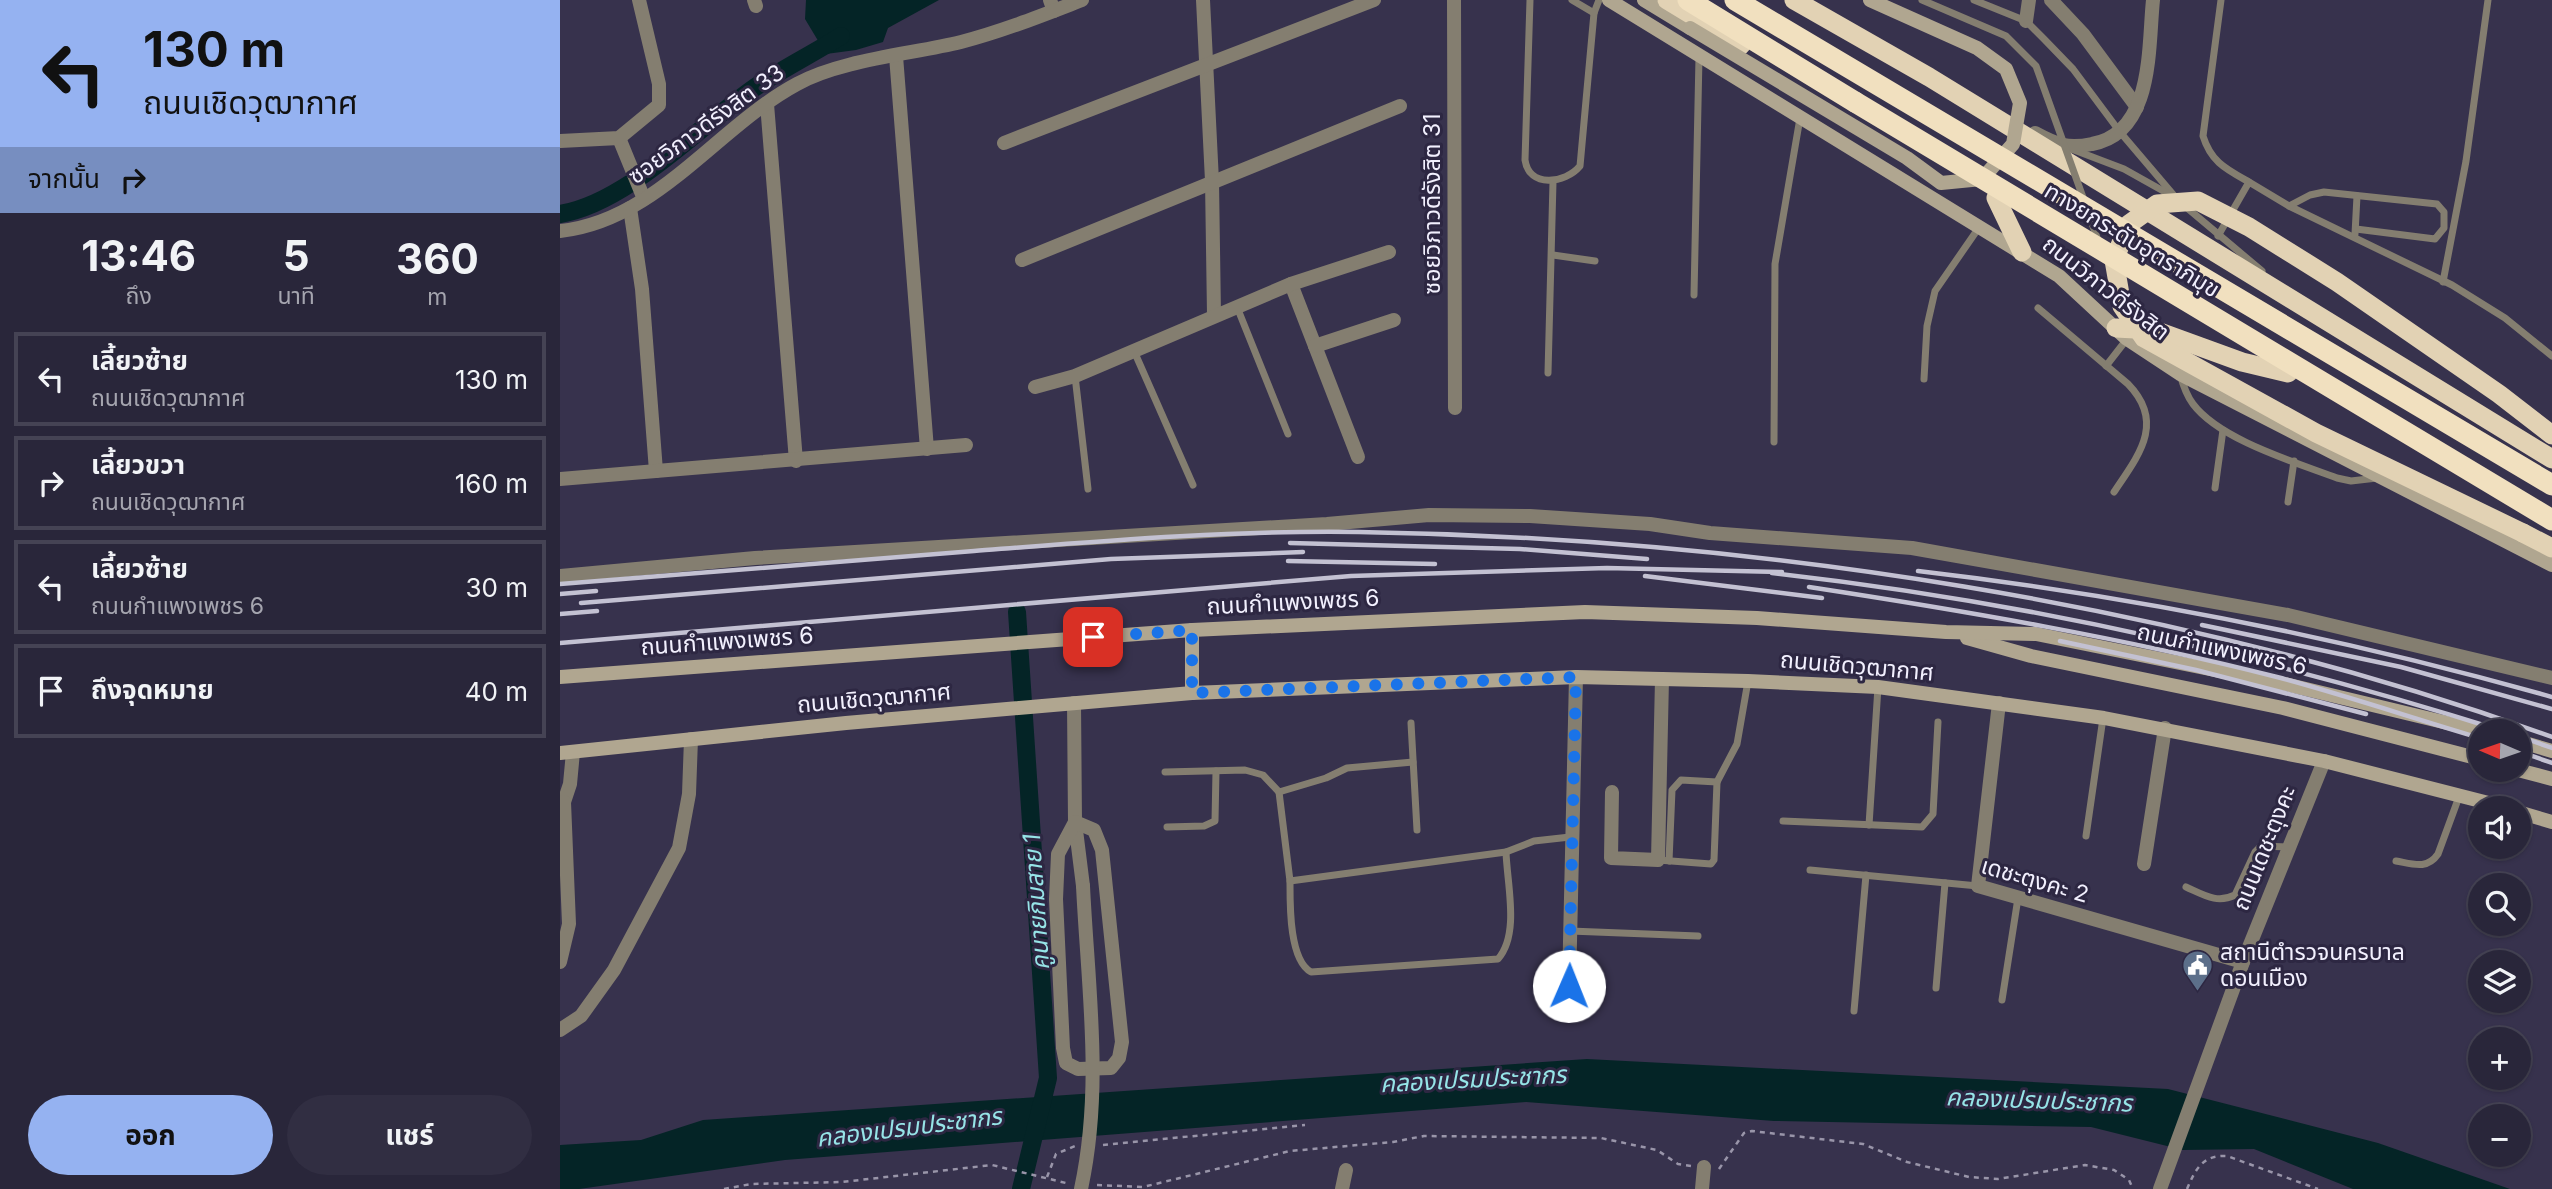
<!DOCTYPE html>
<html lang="th">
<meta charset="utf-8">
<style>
:root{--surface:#29263a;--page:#312e42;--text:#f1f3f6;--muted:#a5a5af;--line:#454354;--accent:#95b2f1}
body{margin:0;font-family:Inter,"Noto Sans Thai",sans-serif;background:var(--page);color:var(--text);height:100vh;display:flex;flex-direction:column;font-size:26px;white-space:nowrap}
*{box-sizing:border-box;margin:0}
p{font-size:23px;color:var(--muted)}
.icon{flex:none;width:38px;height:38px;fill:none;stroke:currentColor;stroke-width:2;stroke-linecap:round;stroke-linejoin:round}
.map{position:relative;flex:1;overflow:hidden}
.drawer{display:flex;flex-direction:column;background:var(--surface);width:560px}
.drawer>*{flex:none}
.banner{background:#95b2f1;color:#111;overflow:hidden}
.needle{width:46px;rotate:272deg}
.buttons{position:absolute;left:1908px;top:719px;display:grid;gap:14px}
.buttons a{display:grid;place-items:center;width:63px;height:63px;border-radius:50%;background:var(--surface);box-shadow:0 2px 5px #0004,0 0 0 2px var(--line);font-size:35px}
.pin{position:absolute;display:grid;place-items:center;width:60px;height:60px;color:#fff;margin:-30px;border-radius:14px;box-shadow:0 4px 10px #0006}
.me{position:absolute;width:77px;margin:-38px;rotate:1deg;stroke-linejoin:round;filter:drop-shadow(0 0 5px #0008)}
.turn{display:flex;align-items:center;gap:24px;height:147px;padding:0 28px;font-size:32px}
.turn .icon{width:91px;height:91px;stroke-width:2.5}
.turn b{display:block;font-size:49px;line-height:60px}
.then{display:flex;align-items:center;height:66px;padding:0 28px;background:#0003;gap:14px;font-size:26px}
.eta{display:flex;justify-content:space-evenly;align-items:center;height:119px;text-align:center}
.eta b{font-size:42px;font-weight:700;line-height:49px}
.cta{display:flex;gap:14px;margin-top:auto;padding:14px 28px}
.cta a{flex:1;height:80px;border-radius:42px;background:var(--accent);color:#111;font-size:28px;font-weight:700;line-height:80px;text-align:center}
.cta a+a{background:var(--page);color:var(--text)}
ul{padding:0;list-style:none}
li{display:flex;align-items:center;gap:21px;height:94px;margin:0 14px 10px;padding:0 14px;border:4px solid var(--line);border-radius:0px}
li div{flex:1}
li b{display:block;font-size:26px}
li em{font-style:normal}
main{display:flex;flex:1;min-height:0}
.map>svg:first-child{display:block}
.water{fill:#042426}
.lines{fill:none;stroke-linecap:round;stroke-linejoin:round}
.canal{stroke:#042426;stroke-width:18}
.path{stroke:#9995a9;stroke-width:2.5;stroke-dasharray:5 5;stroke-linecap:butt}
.service{stroke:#847e70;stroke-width:7}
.minor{stroke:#847e70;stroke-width:14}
.tertiary{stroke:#847e70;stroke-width:14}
.secondary{stroke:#b0a690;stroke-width:14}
.trunk{stroke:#e2d2b4;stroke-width:19}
.motorway{stroke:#f1e0bf;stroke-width:21}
.rail{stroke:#c3c1d2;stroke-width:4.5}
.service-bridge{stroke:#847e70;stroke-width:7}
.tertiary-bridge{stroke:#847e70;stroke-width:14}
.secondary-bridge{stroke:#b0a690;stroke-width:14}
.trunk-bridge{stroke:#e2d2b4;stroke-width:19}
.motorway-bridge{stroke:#f1e0bf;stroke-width:21}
.route{stroke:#1a73e8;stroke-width:12;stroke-dasharray:0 21.6}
.labels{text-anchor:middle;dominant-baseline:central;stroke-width:6;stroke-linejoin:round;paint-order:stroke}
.street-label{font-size:23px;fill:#f2f0fe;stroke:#2d2742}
.poi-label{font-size:23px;fill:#f2f0fe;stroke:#2d2742;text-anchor:start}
.water-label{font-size:24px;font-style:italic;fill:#96e4e7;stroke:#2d2742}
</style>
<main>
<section class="drawer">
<div class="banner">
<div class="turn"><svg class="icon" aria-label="left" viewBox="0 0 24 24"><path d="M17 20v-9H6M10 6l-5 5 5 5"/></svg><div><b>130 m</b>ถนนเชิดวุฒากาศ</div></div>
<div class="then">จากนั้น<svg class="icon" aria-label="right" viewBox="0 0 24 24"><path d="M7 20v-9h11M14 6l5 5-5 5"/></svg></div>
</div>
<div class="eta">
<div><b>13:46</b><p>ถึง</p></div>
<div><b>5</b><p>นาที</p></div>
<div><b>360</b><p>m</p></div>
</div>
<ul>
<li><svg class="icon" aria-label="left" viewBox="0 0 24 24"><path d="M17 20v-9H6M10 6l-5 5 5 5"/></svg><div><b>เลี้ยวซ้าย</b><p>ถนนเชิดวุฒากาศ</p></div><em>130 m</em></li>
<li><svg class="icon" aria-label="right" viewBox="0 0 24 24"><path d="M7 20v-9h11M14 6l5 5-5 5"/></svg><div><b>เลี้ยวขวา</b><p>ถนนเชิดวุฒากาศ</p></div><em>160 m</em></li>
<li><svg class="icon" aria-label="left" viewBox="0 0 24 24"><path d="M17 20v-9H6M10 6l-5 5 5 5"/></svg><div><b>เลี้ยวซ้าย</b><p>ถนนกำแพงเพชร 6</p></div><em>30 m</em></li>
<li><svg class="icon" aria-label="arrive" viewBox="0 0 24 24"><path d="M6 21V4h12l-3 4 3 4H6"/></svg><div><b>ถึงจุดหมาย</b></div><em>40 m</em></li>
</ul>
<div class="cta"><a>ออก</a><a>แชร์</a></div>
</section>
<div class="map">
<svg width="1992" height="1189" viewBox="0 0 1992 1189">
<rect width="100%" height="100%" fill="#37324d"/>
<g class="water">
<polygon points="246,0 379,0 328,28 323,42 296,50 266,54 245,19"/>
<polygon points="1027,1059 1608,1089 1818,1143 1950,1189 1793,1189 1694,1149 1623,1150 1531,1127 1214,1121 966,1102 225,1160 19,1189 0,1189 0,1145 81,1140 143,1120"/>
</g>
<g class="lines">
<g class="canal">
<path d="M0,214c68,-11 140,-89 197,-128 27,-18 57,-33 84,-50"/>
<polyline points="457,612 488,1078 461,1189"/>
</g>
<g class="path">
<polyline points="543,1145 745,1125"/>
<polyline points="1159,1169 1184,1133 1192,1131 1303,1144 1347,1162 1409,1177 1438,1179 1525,1165 1554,1170 1569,1180 1573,1189"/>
<polyline points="487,1177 496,1154 515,1146"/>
<polyline points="537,1185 583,1187 730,1151 833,1142 864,1136 1041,1138 1097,1150 1118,1164 1131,1166"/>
<polyline points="164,1189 191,1184 282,1182 432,1165 506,1183"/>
<path d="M1627,1189c9,-21 16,-34 40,-33l91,33"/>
</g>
<g class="service">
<path d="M970,0l-5,160c4,28 40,24 55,6l14,-153 5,-13"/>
<polyline points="1012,0 1034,13"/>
<polyline points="1414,0 1466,21 1484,39 1513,69 1560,132 1617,199"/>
<path d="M1661,0l-18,136c8,26 23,33 46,46"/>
<polyline points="1514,150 1564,169 1614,197"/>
<polyline points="1729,206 1892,285 1945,318 1992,356"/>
<polyline points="1626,207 1702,271"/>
<polyline points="1795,234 1797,196"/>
<polyline points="1658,236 1689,182 1729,206 1750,195 1764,192 1877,204 1884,212 1884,228 1875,239 1796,229"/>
<polyline points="993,255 1035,261"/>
<polyline points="1883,282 1906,161 1928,0"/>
<polyline points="1134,295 1139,57"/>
<polyline points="677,307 728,434"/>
<path d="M1478,308l90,76c38,39 10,72 -14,108"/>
<polyline points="574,351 633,485"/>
<polyline points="1546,366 1567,339"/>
<polyline points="988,373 993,182"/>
<path d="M1620,374c3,11 6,21 13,30 27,36 102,58 144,74l14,3 26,-3"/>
<polyline points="515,376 528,489"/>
<polyline points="1364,379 1367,326 1375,291 1420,226"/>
<polyline points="1214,442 1215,264 1240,118"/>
<polyline points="1655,488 1663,430"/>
<polyline points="1728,502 1734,461"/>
<polyline points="851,723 857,830"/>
<polyline points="605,772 685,770 703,775 719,792 766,778 787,768 853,762"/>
<polyline points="719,792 730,881 946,852 974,841 1010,837"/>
<polyline points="1223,821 1362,827 1373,814 1378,722"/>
<polyline points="1309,825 1318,687"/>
<polyline points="607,827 644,826 655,821 656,771"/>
<polyline points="1526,836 1543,718"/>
<polyline points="1098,860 1151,864 1154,860 1157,782 1177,744 1188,681"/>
<polyline points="1109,861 1112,790 1121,780 1157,782"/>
<path d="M1836,861c17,3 31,9 42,-7l22,-60"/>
<polyline points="1250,870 1418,886"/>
<path d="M730,881c0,23 -1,79 21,91l187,-13c22,-25 9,-75 8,-107"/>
<path d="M1626,887c18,8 31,17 49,8l20,-43 6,-6 28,1"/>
<polyline points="1010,931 1138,936"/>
<polyline points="1376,988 1385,883"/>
<polyline points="1442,1000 1458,898"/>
<polyline points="1294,1011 1306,875"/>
</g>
<g class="minor">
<polyline points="194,0 196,6"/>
<polyline points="490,0 494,11"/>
<polyline points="643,0 652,181 654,315"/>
<polyline points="894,0 895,408"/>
<polyline points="1491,0 1523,34 1577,107"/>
<polyline points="1466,21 1469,0"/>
<polyline points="336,56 367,449"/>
<polyline points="207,104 236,461"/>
<path d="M1475,133c22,12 33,16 57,11 62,-11 56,-97 61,-144"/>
<polyline points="59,138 84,199"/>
<polyline points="0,141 59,138 99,105 99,84 79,0"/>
<polyline points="444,143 814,0"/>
<polyline points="70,208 82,289 96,471"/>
<polyline points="462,260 840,106"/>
<polyline points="731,284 798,457"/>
<polyline points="755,346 834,320"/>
<polyline points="475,387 515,376 731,284 829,252"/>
<polyline points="0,479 406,445"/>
<polyline points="0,576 195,558 767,524 869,515 970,516 1090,524 1150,533 1352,548 1728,615 1992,678"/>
<polyline points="1439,703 1418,886 1683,962"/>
<polyline points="1052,792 1051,858 1098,860 1102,679"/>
<polyline points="0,804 4,802 10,784 13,752"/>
<polyline points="1584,864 1605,728"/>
<polyline points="0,962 9,924 4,802"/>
<polyline points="1009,986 1016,677"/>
<polyline points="0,1030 21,1016 54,970 119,848 129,794 131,739"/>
<polyline points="782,1189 786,1170"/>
<polyline points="1142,1189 1144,1167"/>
</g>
<g class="tertiary">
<path d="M0,231c96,-10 157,-104 237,-147 43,-24 115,-30 164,-42 42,-11 82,-27 121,-42"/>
<polyline points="514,703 515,822 523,886"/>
<polygon points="515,822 534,830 542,850 562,1042 559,1058 551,1068 518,1069 506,1063 503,1048 496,899 498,854"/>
<polyline points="1600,1189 1683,962 1764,761"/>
</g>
<g class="secondary">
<polyline points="1049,0 1499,276 1567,339 1620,374 1992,565"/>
<polyline points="1084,0 1130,28"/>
<polyline points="632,630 632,693"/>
<polyline points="1407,638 1471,656 1723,708 1920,759"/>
<polyline points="0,677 632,630 1025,612 1197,618 1386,632 1476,634 1729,685 1925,732"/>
<polyline points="1958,741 1992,751"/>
<polyline points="0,753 286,723 632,693 1016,677 1188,681 1318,687 1544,718 1764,761 1948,808"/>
<polyline points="1958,770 1992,779"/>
<polyline points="1958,812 1992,822"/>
</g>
<g class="trunk">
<polyline points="1107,0 1181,45"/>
<polyline points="1234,0 1369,77 1992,459"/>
<polyline points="1436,198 1462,252"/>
<polyline points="1556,328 1594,330 1682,362 1728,373"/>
<polyline points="1963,533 1992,548"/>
</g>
<polyline class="motorway" points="1128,0 1295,102"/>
<g class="rail">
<polyline points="730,543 960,549 1087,559"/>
<polyline points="728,561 875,564"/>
<path d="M1358,571c215,25 426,67 634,126"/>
<path d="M1212,573c250,28 494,83 734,159"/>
<polyline points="1085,576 1262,598"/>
<path d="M0,584c138,-11 276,-22 414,-33 128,-10 256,-21 385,-19 391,6 824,71 1193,205"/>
<path d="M1249,587c157,24 314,51 468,90 68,18 135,41 203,61"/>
<polyline points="0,594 36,591"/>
<polyline points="21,603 551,559 743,552"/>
<polyline points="0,614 37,611"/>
<polyline points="1642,625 1841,667 1992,709"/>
<polyline points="1500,641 1636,670 1806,714"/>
<polyline points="0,643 791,576 1047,568 1222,572"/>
<polyline points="1958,736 1992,748"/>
<polyline points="1958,751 1992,763"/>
</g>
<g class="service-bridge">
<polyline points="1362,0 1446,36 1476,66 1525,203"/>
<polyline points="1530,218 1539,243"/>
</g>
<path class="tertiary-bridge" d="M521,1189c22,-102 7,-200 2,-303"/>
<polyline class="secondary-bridge" points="1130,28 1347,158 1381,183 1422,179 1453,144 1460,103 1446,69 1417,48 1310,0"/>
<polyline class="trunk-bridge" points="1963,533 1756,433 1584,338 1562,306 1554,260 1569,224 1597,204 1638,201 1689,227 1777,282 1939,394 1992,435"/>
<g class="motorway-bridge">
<polyline points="1175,0 1992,485"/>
<polyline points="1295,102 1992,520"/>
</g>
</g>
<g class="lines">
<polyline class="route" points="533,637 632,630 632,693 1016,677 1009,986"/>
</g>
<defs>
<symbol id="civic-pin" viewBox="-11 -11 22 30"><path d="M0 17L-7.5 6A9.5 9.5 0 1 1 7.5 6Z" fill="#5c6f8a" stroke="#2d2742"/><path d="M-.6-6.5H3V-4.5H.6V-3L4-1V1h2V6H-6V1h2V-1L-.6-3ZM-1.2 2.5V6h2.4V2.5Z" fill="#fff"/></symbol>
</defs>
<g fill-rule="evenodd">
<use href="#civic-pin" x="1620" y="948" width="35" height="47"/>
</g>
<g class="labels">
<g class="street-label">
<text transform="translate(146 124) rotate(-36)">ซอยวิภาวดีรังสิต 33</text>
<text transform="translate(872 204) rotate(-90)">ซอยวิภาวดีรังสิต 31</text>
<text transform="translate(1572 240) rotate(31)">ทางยกระดับอุตราภิมุข</text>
<text transform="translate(1546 288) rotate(38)">ถนนวิภาวดีรังสิต</text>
<text transform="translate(733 602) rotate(-3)">ถนนกำแพงเพชร 6</text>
<text transform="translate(167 641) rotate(-4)">ถนนกำแพงเพชร 6</text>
<text transform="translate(1662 649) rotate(12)">ถนนกำแพงเพชร 6</text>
<text transform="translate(1297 666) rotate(5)">ถนนเชิดวุฒากาศ</text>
<text transform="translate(314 698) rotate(-5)">ถนนเชิดวุฒากาศ</text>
<text transform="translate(1704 848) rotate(-68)">ถนนเดชะตุงคะ</text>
<text transform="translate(1475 880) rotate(16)">เดชะตุงคะ 2</text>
</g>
<g class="poi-label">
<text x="1660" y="952">สถานีตำรวจนครบาล<tspan x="1660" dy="26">ดอนเมือง</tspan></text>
</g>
<g class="water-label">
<text transform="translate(476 902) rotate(-94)">คูนายกิมสาย 1</text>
<text transform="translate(913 1079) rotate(-3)">คลองเปรมประชากร</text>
<text transform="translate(1479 1100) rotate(2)">คลองเปรมประชากร</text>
<text transform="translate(349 1127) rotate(-7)">คลองเปรมประชากร</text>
</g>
</g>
</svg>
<div class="buttons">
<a><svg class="needle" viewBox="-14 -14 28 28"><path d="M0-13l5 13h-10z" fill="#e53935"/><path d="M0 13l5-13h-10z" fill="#a5a5af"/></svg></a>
<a><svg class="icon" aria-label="sound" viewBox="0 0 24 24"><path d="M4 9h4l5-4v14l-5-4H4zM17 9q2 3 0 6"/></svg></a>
<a><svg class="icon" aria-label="search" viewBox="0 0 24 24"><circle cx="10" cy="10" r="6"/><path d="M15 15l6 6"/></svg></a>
<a><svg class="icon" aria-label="layers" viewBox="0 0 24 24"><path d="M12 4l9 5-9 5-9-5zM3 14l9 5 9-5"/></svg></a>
<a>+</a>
<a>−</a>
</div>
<div class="pin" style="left:533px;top:637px;background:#d93025"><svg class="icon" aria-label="arrive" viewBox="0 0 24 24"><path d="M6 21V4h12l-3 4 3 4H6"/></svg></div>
<svg class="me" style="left:1009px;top:986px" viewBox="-20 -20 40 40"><circle r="19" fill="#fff"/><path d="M0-13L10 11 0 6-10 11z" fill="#1a73e8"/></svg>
</div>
</main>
